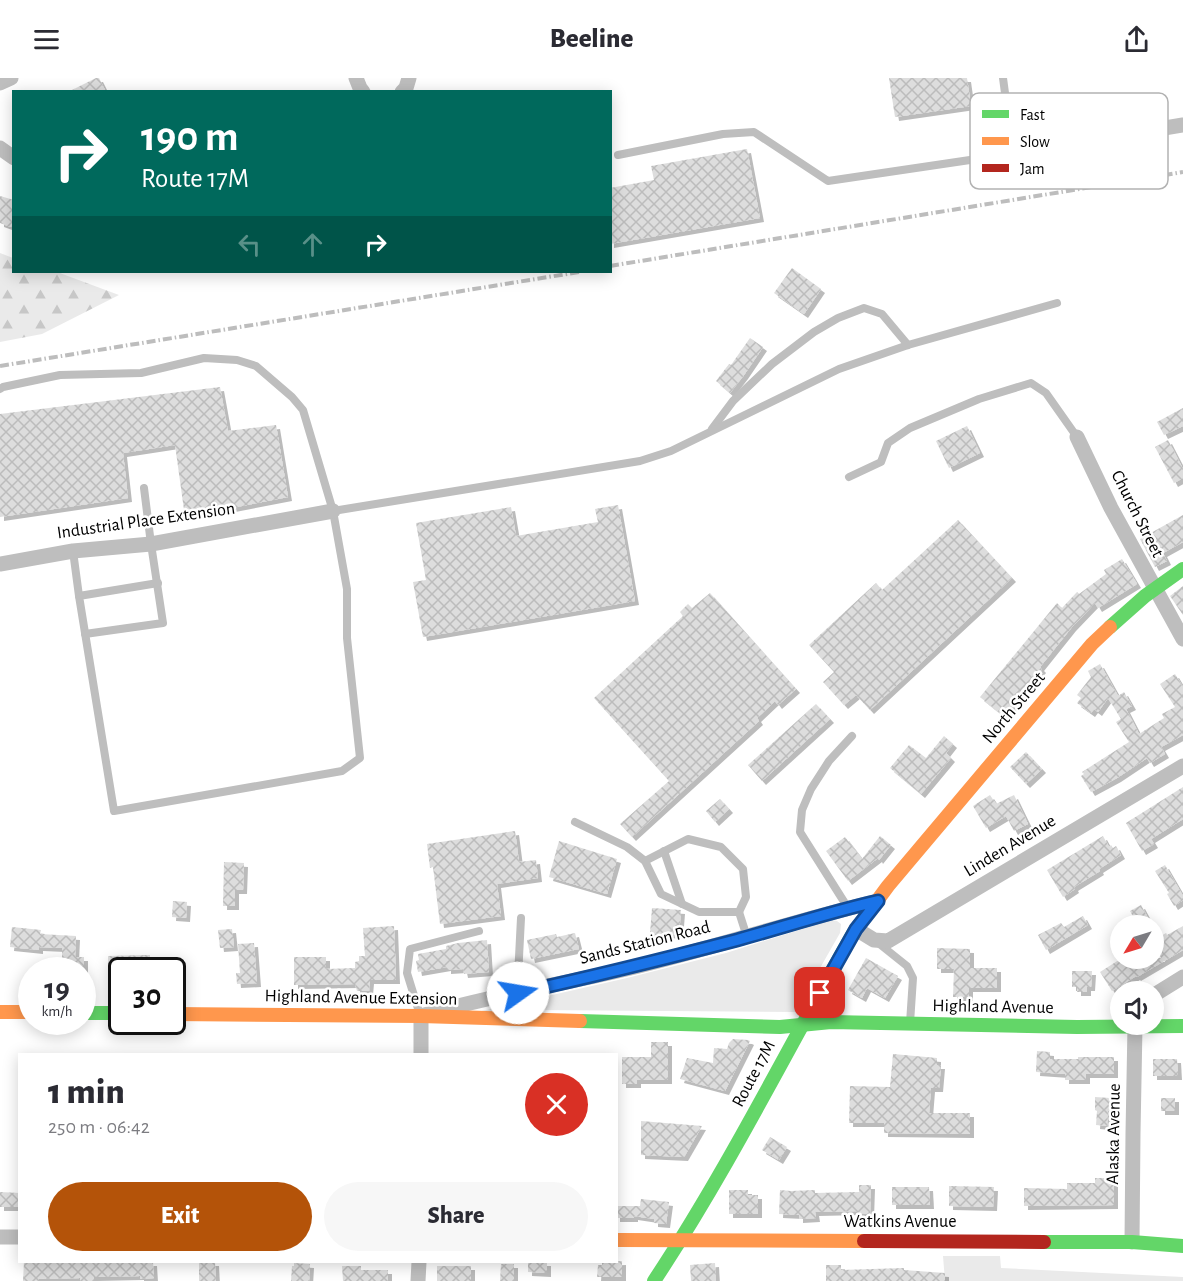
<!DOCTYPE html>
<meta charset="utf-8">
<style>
:root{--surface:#fff;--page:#f7f7f7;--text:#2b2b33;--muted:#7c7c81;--accent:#b45309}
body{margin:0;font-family:"Alegreya Sans",sans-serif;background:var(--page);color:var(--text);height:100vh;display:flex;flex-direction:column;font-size:22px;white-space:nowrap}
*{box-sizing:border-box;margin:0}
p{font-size:20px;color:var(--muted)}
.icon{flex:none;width:33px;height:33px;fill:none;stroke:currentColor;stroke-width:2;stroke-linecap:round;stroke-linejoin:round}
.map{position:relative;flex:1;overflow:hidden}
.drawer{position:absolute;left:18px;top:975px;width:600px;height:210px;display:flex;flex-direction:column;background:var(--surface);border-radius:0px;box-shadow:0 3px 15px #0003}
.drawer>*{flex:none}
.banner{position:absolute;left:12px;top:12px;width:600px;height:183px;border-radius:0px;box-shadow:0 3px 15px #0003;background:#00695c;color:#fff;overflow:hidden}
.needle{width:39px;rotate:232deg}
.controls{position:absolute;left:1110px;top:837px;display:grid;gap:12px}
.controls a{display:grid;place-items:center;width:54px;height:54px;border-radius:50%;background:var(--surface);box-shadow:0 3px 15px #0003;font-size:30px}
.speed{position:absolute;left:18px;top:879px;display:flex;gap:12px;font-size:30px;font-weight:700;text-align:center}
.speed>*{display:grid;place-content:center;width:78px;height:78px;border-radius:50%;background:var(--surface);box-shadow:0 3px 15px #0003;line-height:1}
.speed small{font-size:15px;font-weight:400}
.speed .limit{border:3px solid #111;border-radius:9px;background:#fff;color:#111}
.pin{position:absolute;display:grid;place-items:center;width:51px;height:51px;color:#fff;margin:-26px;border-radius:12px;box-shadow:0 3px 9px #0006}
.me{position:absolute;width:66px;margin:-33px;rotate:77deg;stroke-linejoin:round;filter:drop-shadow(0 0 4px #0008)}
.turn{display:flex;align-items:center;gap:21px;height:126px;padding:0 30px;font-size:27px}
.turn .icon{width:78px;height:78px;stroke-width:2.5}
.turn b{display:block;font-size:42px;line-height:51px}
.lanes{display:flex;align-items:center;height:57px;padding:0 30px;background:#0003;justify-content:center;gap:30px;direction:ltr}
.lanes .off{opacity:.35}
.round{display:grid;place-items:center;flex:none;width:63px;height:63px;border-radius:32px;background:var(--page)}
.headline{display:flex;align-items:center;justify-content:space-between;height:102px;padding:0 30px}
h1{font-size:36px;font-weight:800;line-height:45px}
.button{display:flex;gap:12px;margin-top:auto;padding:12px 30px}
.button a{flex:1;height:69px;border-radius:36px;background:var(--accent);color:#fff;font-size:24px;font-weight:800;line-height:69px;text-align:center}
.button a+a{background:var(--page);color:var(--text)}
header{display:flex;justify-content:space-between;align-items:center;height:78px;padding:0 30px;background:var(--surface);font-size:27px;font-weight:800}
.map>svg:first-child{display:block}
.forest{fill:url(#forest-firs)}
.park{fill:#eaeaea}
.building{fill:url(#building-cross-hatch);filter:url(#shadow)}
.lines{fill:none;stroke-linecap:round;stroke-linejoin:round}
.lane{stroke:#bebebe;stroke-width:8}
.street{stroke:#bebebe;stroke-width:15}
.fast{stroke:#63d668;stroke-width:14}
.slow{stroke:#ff974d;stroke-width:14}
.jam{stroke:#b3261e;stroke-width:14}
.rail{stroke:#bdbdbd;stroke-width:4;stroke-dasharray:9 3 1.5 3;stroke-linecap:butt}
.route-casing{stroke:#114b97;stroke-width:15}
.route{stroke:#1a73e8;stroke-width:10}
.labels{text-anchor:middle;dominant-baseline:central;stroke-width:5;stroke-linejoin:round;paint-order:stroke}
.street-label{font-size:18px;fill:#000;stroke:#fff}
.key{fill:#fff;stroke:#b2b2b2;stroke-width:1.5}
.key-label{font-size:16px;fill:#000}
</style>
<header><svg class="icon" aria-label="menu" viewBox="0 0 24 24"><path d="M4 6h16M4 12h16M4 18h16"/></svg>Beeline<svg class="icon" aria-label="share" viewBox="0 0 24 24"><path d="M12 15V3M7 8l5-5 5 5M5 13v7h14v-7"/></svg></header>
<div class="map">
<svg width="1183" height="1203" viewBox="0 0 1183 1203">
<defs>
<pattern id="forest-firs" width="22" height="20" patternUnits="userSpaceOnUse" patternTransform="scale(1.5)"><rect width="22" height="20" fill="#eaeaea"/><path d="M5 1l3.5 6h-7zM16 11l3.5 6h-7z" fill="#c7c7c7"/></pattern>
<pattern id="building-cross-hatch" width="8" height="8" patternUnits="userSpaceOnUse" patternTransform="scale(1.5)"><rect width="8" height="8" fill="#ddd"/><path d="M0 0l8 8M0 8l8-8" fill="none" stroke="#bcbcbc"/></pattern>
<filter id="shadow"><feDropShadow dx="4" dy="4" stdDeviation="0" flood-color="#0004"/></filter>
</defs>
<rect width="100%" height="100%" fill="#fff"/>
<polygon class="forest" points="0,175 13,180 14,194 57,194 119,217 42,256 0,264"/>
<g class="park">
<polygon points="831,842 837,843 841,846 840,855 795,934 536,932 477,934 627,900 726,875"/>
<polygon points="943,1178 1000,1178 1001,1190 1183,1199 1183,1203 945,1203"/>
</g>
<g class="building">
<polygon points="96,0 99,0 106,14 68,14"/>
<polygon points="889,0 967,0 971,28 895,39"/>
<polygon points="747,71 760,140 610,166 610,110 654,102 651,88"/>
<polygon points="0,118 14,122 14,140 11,149 0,145"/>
<polygon points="792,190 821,211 804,236 774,215"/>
<polygon points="750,260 763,269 744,297 730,315 716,303 729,286 731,287"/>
<polygon points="220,309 228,353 276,347 288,419 185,439 175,367 123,375 128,420 0,439 0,336"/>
<polygon points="1183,330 1183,348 1164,357 1157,344"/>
<polygon points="967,348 980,375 949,390 936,363"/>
<polygon points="1168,362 1183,391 1183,400 1174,405 1155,369"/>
<polygon points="618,427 635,523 423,559 413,504 426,502 416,445 511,429 516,458 598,444 595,431"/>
<polygon points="1183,437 1183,464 1163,475 1167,483 1155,489 1140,461"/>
<polygon points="958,442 1012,500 870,632 856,617 844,627 823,604 834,594 809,567 876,505 882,512"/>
<polygon points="1122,481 1137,506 1098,530 1095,525 1072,549 1040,589 1042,591 1005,639 980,619 1057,525 1062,530 1077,514 1079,516 1106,496 1104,492"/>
<polygon points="1183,508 1183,537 1170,518"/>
<polygon points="710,515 796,611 778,627 775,623 757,640 759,643 632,759 620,746 669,703 594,620 683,538 680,534 688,526 692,530"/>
<polygon points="1100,586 1118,618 1124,614 1132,628 1126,631 1139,656 1164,640 1162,636 1175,629 1160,606 1175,596 1183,609 1183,657 1161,669 1165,676 1150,685 1147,680 1117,700 1091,714 1081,698 1084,696 1082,694 1129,664 1116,644 1121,641 1108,620 1098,634 1094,631 1091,635 1077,625 1081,620 1077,617 1091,599 1088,593"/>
<polygon points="816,626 830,641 762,703 748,687"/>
<polygon points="944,658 953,666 946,675 951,680 921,716 890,690 909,667 926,680"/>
<polygon points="1026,674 1042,691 1026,706 1010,689"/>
<polygon points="1183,709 1183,741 1151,761 1154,766 1142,773 1126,745"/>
<polygon points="990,717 996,726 1014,717 1028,746 1014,753 1006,738 986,750 973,728"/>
<polygon points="720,721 729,731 715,744 706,733"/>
<polygon points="515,753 519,784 536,782 538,800 497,806 501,838 440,846 433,789 430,790 427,766"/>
<polygon points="880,758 891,767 879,782 878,780 848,803 826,773 845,759 862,781"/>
<polygon points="1103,758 1109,769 1111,767 1113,770 1116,768 1121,777 1099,791 1100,793 1074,809 1075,811 1063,819 1047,792"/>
<polygon points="559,763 617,781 607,816 549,799"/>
<polygon points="224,784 244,785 243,812 235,812 235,828 223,828"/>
<polygon points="1165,787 1183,818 1183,822 1174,828 1167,816 1169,815 1155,793"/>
<polygon points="173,823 187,824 186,840 172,839"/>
<polygon points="1141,827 1148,840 1137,846 1130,833"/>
<polygon points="652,830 681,832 679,857 650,855"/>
<polygon points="1083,838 1088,847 1046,872 1038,857 1061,845 1064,849"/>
<polygon points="394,848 396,902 370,902 369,913 357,913 355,906 294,907 294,879 326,879 326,891 355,890 355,884 359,883 359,878 365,878 363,850"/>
<polygon points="1183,848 1183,872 1137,899 1136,898 1112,913 1100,894 1122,880 1161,880 1154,866 1154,862 1166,855 1167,857"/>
<polygon points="12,849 41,852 40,856 76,858 75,879 84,879 84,892 62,892 62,870 39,869 39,872 10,869"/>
<polygon points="232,851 234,869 220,870 218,852"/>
<polygon points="575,855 579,871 531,881 527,862 556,856 557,859"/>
<polygon points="487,862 489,894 464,896 463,891 447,892 447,889 418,894 416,883 419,882 418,876 446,871 446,868 458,865"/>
<polygon points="254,865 257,905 237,906 236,895 240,895 238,866"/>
<polygon points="937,870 970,871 970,890 997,890 997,910 969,910 969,919 953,919 954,891 937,891"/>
<polygon points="150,877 150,892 122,892 122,899 108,900 108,878"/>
<polygon points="866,880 898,898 885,920 867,910 862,920 848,912"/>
<polygon points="1072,893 1092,893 1091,909 1087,909 1087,914 1077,914 1077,909 1072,909"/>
<polygon points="733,961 748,962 750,963 725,1013 680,1001 687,980 713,985 714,970 727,971 729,965"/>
<polygon points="651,964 668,964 668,1002 637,1002 637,1006 622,1006 622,979 651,979"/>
<polygon points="1037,973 1050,974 1050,981 1078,981 1078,979 1114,979 1114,996 1086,996 1086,1002 1065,1002 1065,996 1036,994"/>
<polygon points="893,976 937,980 937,987 941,987 939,1010 931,1010 929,1035 970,1035 970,1056 884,1055 884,1045 849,1045 850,1008 890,1009"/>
<polygon points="1153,981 1177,981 1178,998 1153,998"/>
<polygon points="1095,1019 1110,1020 1110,1033 1108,1033 1107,1048 1096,1047 1097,1033 1095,1032"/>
<rect x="1161" y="1020" width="14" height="13"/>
<polygon points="641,1043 702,1048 684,1079 641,1077"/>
<polygon points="770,1059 787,1069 779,1082 762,1072"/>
<polygon points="1095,1100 1114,1100 1114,1127 1024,1128 1024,1110 1067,1111 1067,1105 1095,1105"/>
<polygon points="859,1107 871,1107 870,1136 858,1135 858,1133 815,1134 816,1140 799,1141 799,1137 779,1136 780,1112 791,1113 815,1112 815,1115 859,1114"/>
<polygon points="949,1108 994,1109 993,1129 949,1128"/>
<polygon points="892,1109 929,1109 930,1127 892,1127"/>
<polygon points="729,1112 748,1112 748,1117 758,1117 758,1136 729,1136"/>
<polygon points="0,1114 20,1115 20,1129 0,1129"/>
<polygon points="641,1121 669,1124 666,1146 654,1145 654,1141 634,1138 634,1140 616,1140 616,1128 640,1128"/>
<polygon points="622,1183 622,1199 597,1199 598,1187 602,1187 602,1184"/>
<polygon points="24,1184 39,1185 153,1184 154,1200 140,1201 140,1198 94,1199 94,1203 80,1203 80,1200 39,1201 39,1203 23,1203"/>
<polygon points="199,1184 215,1184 216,1203 199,1203"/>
<polygon points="528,1184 547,1184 547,1195 528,1194"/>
<polygon points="294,1185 310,1186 309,1203 291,1203 292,1188 294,1188"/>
<polygon points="715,1185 716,1203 691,1203 690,1187"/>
<polygon points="501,1186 514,1186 514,1203 500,1203"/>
<polygon points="826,1187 841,1187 841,1192 904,1190 904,1192 945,1195 945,1203 826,1203"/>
<polygon points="342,1188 361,1188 361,1192 388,1192 388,1203 343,1203"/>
<rect x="437" y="1188" width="34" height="15"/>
</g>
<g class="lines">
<g class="lane">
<polyline points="1003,0 1013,75"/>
<polyline points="618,77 723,56 754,54 828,103 997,78"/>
<polyline points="0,311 3,309 60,297 141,295 204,280 237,282 256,288 292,319 303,332 333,433 347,511 347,560 360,680 342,693 114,733 79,518 158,505"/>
<polyline points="712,351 733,323 772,286 814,254 838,240 864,230 882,236 908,267"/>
<polyline points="849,399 881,384 888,365 910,350 979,321 1031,305 1046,315 1077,359"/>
<polyline points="333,433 640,383 671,373 839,291 908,267 1057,225"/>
<polyline points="73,473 79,518"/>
<polyline points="85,556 163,545 151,466 144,410"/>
<polyline points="575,744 627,769 645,783 661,816 699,834 739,834 747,859"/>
<polyline points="664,773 682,826"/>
<polyline points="645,783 688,761 721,769 743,791 746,819 739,834"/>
<polyline points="848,830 800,754 802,732 811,711 829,683 852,658"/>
<polyline points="877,864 907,888 913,900 910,945"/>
<polyline points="420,937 407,895 410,871 479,853"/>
<polyline points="516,938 521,840"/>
</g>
<g class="street">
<polyline points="356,0 360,10 363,14"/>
<polyline points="0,5 11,0"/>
<polyline points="402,14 406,10 409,0"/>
<polyline points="0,70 14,80"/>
<polyline points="997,78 1183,47"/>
<polyline points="1077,359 1111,430 1183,561"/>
<polyline points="0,486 73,473 151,466 333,433"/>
<polyline points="856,851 874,862 888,863 1183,688"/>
<polyline points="1154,917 1183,899"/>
<path d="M421,976v-38c67,-20 137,-31 205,-47 85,-20 167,-48 252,-68"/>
<polyline points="0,1159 20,1159"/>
<polyline points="1132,1164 1133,1055 1135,948"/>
<polyline points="418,1203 419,1184"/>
</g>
<g class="fast">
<polyline points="1110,549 1145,518 1183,491"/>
<polyline points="82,935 122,935"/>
<polyline points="580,943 780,949 831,944 1077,949 1183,948"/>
<polyline points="1044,1164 1132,1164 1183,1168"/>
<path d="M654,1203c74,-112 134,-233 200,-349"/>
</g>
<g class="slow">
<polyline points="854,854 888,808 1092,566 1110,549"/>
<polyline points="0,934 32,934"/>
<polyline points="172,936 421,938 580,943"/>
<polyline points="616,1162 864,1163"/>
</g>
<polyline class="jam" points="864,1163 1044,1164"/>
<g class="rail">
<polyline points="610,188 1183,94"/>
<polyline points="0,288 579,194"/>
</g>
</g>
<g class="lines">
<defs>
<path id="route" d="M518,915c73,-16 146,-34 219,-53 47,-13 93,-28 141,-39l-22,28 -36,64"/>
</defs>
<use href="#route" class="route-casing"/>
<use href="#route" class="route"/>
</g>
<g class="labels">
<g class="street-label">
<text transform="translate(1137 436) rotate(63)">Church Street</text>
<text transform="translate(146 443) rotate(-8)">Industrial Place Extension</text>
<text transform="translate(1014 630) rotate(-50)">North Street</text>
<text transform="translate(1010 768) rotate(-31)">Linden Avenue</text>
<text transform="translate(645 865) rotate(-14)">Sands Station Road</text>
<text transform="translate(361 920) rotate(1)">Highland Avenue Extension</text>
<text transform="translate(993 929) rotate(1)">Highland Avenue</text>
<text transform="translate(754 996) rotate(-62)">Route 17M</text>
<text transform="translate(1114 1056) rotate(-89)">Alaska Avenue</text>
<text x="900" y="1144">Watkins Avenue</text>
</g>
</g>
<rect x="970" y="15" width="198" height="96" rx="9" class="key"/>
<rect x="982" y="32" width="27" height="8" fill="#63d668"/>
<rect x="982" y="59" width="27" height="8" fill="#ff974d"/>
<rect x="982" y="86" width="27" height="8" fill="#b3261e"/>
<g class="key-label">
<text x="1020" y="42">Fast</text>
<text x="1020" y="69">Slow</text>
<text x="1020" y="96">Jam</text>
</g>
</svg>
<div class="controls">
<a><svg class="needle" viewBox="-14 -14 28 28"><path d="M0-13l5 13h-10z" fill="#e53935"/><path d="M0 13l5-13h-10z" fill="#7c7c81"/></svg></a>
<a><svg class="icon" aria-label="sound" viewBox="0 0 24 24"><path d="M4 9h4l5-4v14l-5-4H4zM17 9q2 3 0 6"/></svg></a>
</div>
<div class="speed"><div>19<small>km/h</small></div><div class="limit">30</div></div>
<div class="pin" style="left:820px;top:915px;background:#d93025"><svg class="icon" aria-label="arrive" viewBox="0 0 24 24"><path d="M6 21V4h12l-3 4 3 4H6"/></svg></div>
<svg class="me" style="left:518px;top:915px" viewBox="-20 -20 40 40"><circle r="19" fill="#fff"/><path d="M0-13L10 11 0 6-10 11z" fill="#1a73e8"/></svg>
<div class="banner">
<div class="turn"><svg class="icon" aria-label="right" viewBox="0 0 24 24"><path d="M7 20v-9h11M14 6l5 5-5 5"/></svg><div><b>190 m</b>Route 17M</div></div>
<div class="lanes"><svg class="icon off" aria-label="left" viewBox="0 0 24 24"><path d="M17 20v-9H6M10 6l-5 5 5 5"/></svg><svg class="icon off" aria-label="ahead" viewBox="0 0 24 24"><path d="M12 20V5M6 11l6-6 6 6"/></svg><svg class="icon" aria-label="right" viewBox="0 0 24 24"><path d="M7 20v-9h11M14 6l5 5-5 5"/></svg></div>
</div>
<section class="drawer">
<div class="headline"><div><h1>1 min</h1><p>250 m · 06:42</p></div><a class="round" style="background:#d93025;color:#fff"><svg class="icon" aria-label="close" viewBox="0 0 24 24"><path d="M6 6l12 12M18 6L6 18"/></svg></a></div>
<div class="button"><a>Exit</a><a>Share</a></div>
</section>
</div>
